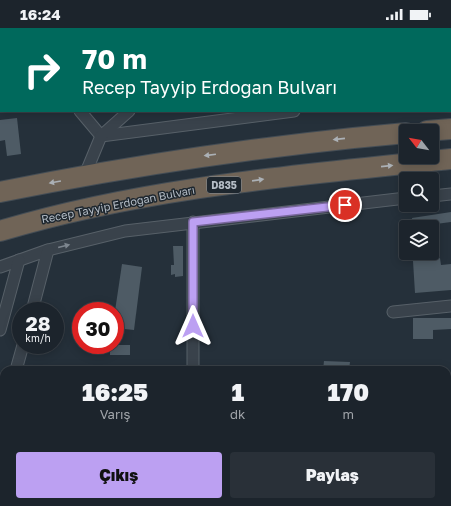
<!DOCTYPE html>
<html lang="tr">
<meta charset="utf-8">
<style>
:root{--surface:#1c242c;--page:#293038;--text:#f1f3f6;--muted:#a0a4a9;--line:#3a4148;--accent:#bca0f2}
body{margin:0;font-family:"Golos Text",sans-serif;background:var(--page);color:var(--text);height:100vh;display:flex;flex-direction:column;font-size:15px;white-space:nowrap}
*{box-sizing:border-box;margin:0}
p{font-size:13px;color:var(--muted)}
.icon{flex:none;width:22px;height:22px;fill:none;stroke:currentColor;stroke-width:2;stroke-linecap:round;stroke-linejoin:round}
.map{position:relative;flex:1;overflow:hidden}
.sheet{position:absolute;left:0px;top:338px;width:451px;height:140px;display:flex;flex-direction:column;background:var(--surface);border-radius:12px 12px 0 0;box-shadow:0 2px 10px #0003,0 0 0 1px var(--line)}
.sheet>*{flex:none}
.hud{position:absolute;left:0px;top:0px;width:451px;height:84px;box-shadow:0 2px 10px #0003,0 0 0 1px var(--line);background:#00695c;color:#fff;overflow:hidden}
.needle{width:26px;rotate:301deg}
.buttons{position:absolute;left:399px;top:96px;display:grid;gap:8px}
.buttons a{display:grid;place-items:center;width:40px;height:40px;border-radius:4px;background:var(--surface);box-shadow:0 2px 10px #0003,0 0 0 1px var(--line);font-size:20px}
.speed{position:absolute;left:12px;top:274px;display:flex;gap:8px;font-size:20px;font-weight:700;text-align:center}
.speed>*{display:grid;place-content:center;width:52px;height:52px;border-radius:50%;background:var(--surface);box-shadow:0 2px 10px #0003,0 0 0 1px var(--line);line-height:1}
.speed small{font-size:10px;font-weight:400}
.speed .limit{border:6px solid #d22;background:#fff;color:#111}
.pin{position:absolute;display:grid;place-items:center;width:34px;height:34px;color:#fff;margin:-17px;border:2px solid #fff;border-radius:50%;box-shadow:0 1px 4px #0007}
.me{position:absolute;width:44px;margin:-22px;rotate:0deg;stroke-linejoin:round;filter:drop-shadow(0 0 3px #0008)}
.turn{display:flex;align-items:center;gap:14px;height:84px;padding:0 16px;font-size:18px}
.turn .icon{width:52px;height:52px;stroke-width:2.5}
.turn b{display:block;font-size:28px;line-height:34px}
.eta{display:flex;justify-content:space-evenly;align-items:center;height:68px;text-align:center}
.eta b{font-size:24px;font-weight:800;line-height:28px}
.cta{display:flex;gap:8px;margin-top:auto;padding:8px 16px}
.cta a{flex:1;height:46px;border-radius:4px;background:var(--accent);color:#111;font-size:16px;font-weight:800;line-height:46px;text-align:center}
.cta a+a{background:var(--page);color:var(--text)}
.status{display:flex;justify-content:space-between;align-items:center;height:28px;padding:0 20px;background:var(--surface);direction:ltr}
.status svg{height:11px;fill:currentColor}
.map>svg:first-child{display:block}
.building{fill:#4e5b65}
.lines{fill:none;stroke-linecap:round;stroke-linejoin:round}
.lane-casing{stroke:#576068;stroke-width:8}
.street-casing{stroke:#576068;stroke-width:13}
.highway-casing{stroke:#444d55;stroke-width:22}
.lane{stroke:#39424b;stroke-width:5.5}
.street{stroke:#39424b;stroke-width:11}
.highway{stroke:#706457;stroke-width:20}
.oneway{fill:#abb0b5}
.oneway2{fill:#7d868f}
.route-casing{stroke:#7a689d;stroke-width:10}
.route{stroke:#bca0f2;stroke-width:7}
.labels{text-anchor:middle;dominant-baseline:central;stroke-width:3;stroke-linejoin:round;paint-order:stroke}
.shield{fill:#1e272f;stroke:#889099;stroke-width:1}
.shield-label{font-size:10px;font-weight:bold;fill:#b5bdc6}
.street-label{font-size:11px;fill:#b5bdc6;stroke:#1e272f}
</style>
<div class="status"><b>16:24</b><svg viewBox="0 0 49 12"><path d="M0 12V9h3v3zM5 12V6h3v6zM10 12V3h3v9zM15 12V0h3v12zM26 1h20v11H26zM47 4h2v5h-2z"/></svg></div>
<div class="map">
<svg width="451" height="478" viewBox="0 0 451 478">
<rect width="100%" height="100%" fill="#25303a"/>
<g class="building">
<polygon points="17,90 21,126 7,128 5,112 0,113 0,92"/>
<polygon points="451,184 451,194 413,199 412,190"/>
<polygon points="173,218 183,218 183,248 175,249 175,246 171,247 171,237 174,237"/>
<polygon points="440,230 441,237 451,236 451,262 415,265 413,233"/>
<polygon points="122,236 142,239 134,302 115,300 115,283"/>
<polygon points="413,290 451,290 451,301 433,302 433,311 413,311"/>
<rect x="110" y="317" width="20" height="10"/>
<polygon points="324,333 350,334 349,342 323,342"/>
</g>
<g class="lines">
<defs>
<g id="lane">
<polyline points="308,0 308,1"/>
<polyline points="412,0 413,1"/>
</g>
<g id="street">
<polyline points="63,0 63,1"/>
<polyline points="146,1 147,0"/>
<polyline points="450,67 451,67"/>
<polyline points="0,77 1,77"/>
<polyline points="80,83 101,108"/>
<polyline points="101,108 294,83"/>
<polyline points="84,149 101,108 129,83"/>
<polyline points="432,168 451,166"/>
<polyline points="0,239 48,222 125,203 406,170"/>
<polyline points="32,283 48,222"/>
<polyline points="393,284 451,278"/>
<polyline points="0,302 19,232"/>
<polyline points="16,342 23,317"/>
<polyline points="193,342 193,194"/>
<polyline points="0,404 4,389"/>
<polyline points="193,474 193,478"/>
</g>
<g id="highway">
<polyline points="427,103 451,101"/>
<path d="M0,164c134,-27 270,-47 406,-59"/>
<path d="M0,203c146,-44 300,-56 451,-72"/>
</g>
</defs>
<use href="#lane" class="lane-casing"/>
<use href="#street" class="street-casing"/>
<use href="#highway" class="highway-casing"/>
<use href="#lane" class="lane"/>
<use href="#street" class="street"/>
<use href="#highway" class="highway"/>
</g>
<defs><path id="oneway-solid" d="M-6-.8H1V-3.2L6.5 0L1 3.2V.8H-6Z"/></defs>
<g class="oneway">
<use href="#oneway-solid" transform="translate(339 111) rotate(174)"/>
<use href="#oneway-solid" transform="translate(210 127) rotate(173)"/>
<use href="#oneway-solid" transform="translate(387 138) rotate(-6)"/>
<use href="#oneway-solid" transform="translate(258 152) rotate(-8)"/>
<use href="#oneway-solid" transform="translate(55 154) rotate(170)"/>
</g>
<use class="oneway2" href="#oneway-solid" transform="translate(64 218) rotate(-14)"/>
<g class="lines">
<defs>
<polyline id="route" points="193,298 193,194 345,177"/>
</defs>
<use href="#route" class="route-casing"/>
<use href="#route" class="route"/>
</g>
<g class="labels">
<rect class="shield" x="207" y="149" width="34" height="16" rx="3"/>
<g class="shield-label">
<text x="224" y="157">D835</text>
</g>
<g class="street-label">
<text transform="translate(118 176) rotate(-11)">Recep Tayyip Erdoğan Bulvarı</text>
</g>
</g>
</svg>
<div class="buttons">
<a><svg class="needle" viewBox="-14 -14 28 28"><path d="M0-13l5 13h-10z" fill="#e53935"/><path d="M0 13l5-13h-10z" fill="#a0a4a9"/></svg></a>
<a><svg class="icon" aria-label="search" viewBox="0 0 24 24"><circle cx="10" cy="10" r="6"/><path d="M15 15l6 6"/></svg></a>
<a><svg class="icon" aria-label="layers" viewBox="0 0 24 24"><path d="M12 4l9 5-9 5-9-5zM3 14l9 5 9-5"/></svg></a>
</div>
<div class="speed"><div>28<small>km/h</small></div><div class="limit">30</div></div>
<div class="pin" style="left:345px;top:177px;background:#d93025"><svg class="icon" aria-label="arrive" viewBox="0 0 24 24"><path d="M6 21V4h12l-3 4 3 4H6"/></svg></div>
<svg class="me" style="left:193px;top:298px" viewBox="-20 -20 40 40"><path d="M0-17L14 15 0 8-14 15z" fill="#bca0f2" stroke="#fff" stroke-width="4"/></svg>
<div class="hud">
<div class="turn"><svg class="icon" aria-label="right" viewBox="0 0 24 24"><path d="M7 20v-9h11M14 6l5 5-5 5"/></svg><div><b>70 m</b>Recep Tayyip Erdoğan Bulvarı</div></div>
</div>
<section class="sheet">
<div class="eta">
<div><b>16:25</b><p>Varış</p></div>
<div><b>1</b><p>dk</p></div>
<div><b>170</b><p>m</p></div>
</div>
<div class="cta"><a>Çıkış</a><a>Paylaş</a></div>
</section>
</div>
